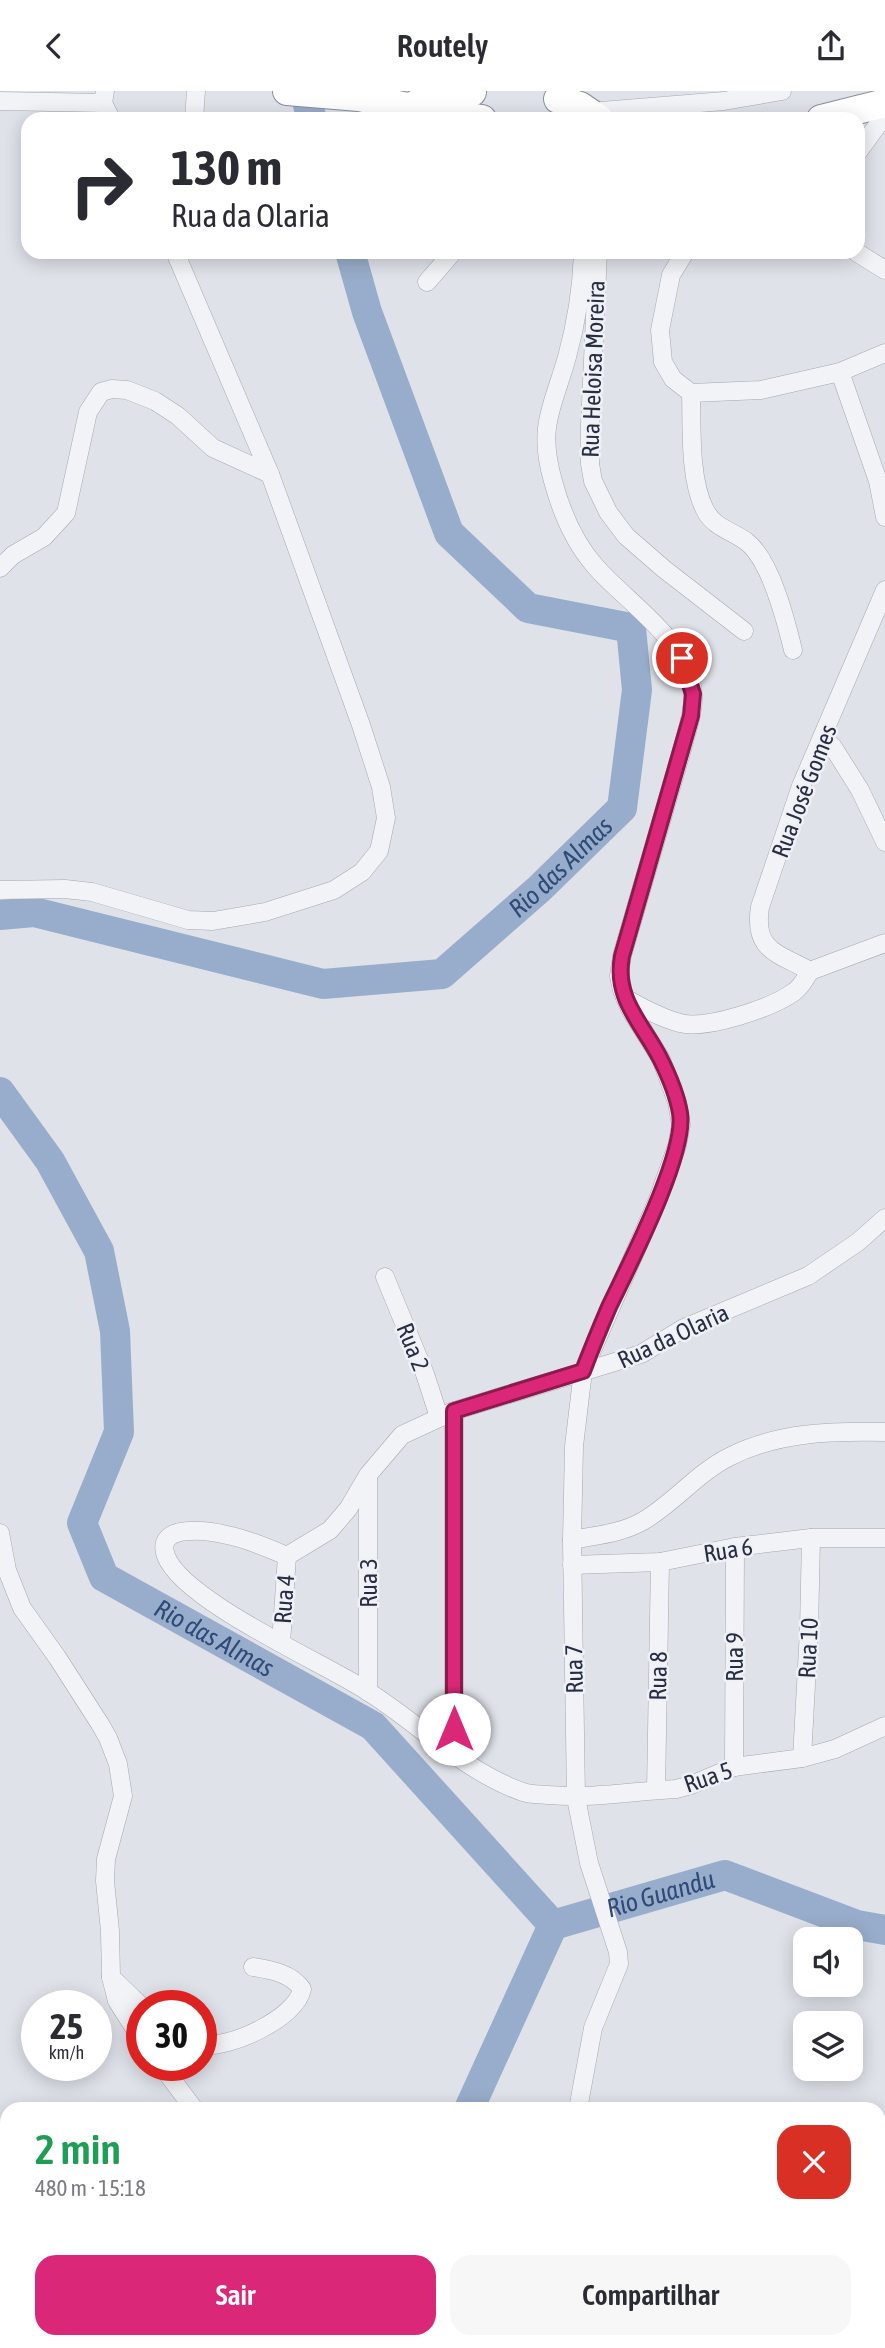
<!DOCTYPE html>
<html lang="pt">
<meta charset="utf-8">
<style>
:root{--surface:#fff;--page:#f7f7f7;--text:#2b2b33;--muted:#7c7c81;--accent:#db2777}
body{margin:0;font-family:"Asap Condensed",sans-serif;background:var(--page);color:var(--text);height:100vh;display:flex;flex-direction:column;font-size:26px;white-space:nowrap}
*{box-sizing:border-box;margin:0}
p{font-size:23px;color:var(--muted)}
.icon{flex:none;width:38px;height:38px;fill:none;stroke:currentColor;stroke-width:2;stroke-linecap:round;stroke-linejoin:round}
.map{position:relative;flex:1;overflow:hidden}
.drawer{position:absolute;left:0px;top:2011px;width:886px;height:247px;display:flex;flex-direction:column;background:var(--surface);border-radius:21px 21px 0 0;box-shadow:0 4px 18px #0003}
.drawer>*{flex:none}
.top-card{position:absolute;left:21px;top:21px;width:844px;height:147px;border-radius:21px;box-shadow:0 4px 18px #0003;background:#fff;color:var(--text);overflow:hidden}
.buttons{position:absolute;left:793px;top:1836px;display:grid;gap:14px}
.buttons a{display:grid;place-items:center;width:70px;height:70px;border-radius:14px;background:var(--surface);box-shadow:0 4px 18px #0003;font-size:35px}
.speed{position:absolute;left:21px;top:1899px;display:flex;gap:14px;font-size:35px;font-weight:700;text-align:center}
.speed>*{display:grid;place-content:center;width:91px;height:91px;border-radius:50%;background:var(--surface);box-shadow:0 4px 18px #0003;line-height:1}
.speed small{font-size:18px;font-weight:400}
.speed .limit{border:10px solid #d22;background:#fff;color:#111}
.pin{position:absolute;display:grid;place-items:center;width:60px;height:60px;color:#fff;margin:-30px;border:4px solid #fff;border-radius:50%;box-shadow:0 2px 7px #0007}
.me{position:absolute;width:77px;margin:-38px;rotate:0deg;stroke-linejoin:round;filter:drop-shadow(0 0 5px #0008)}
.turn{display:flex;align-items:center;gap:24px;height:147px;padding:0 35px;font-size:32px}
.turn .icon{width:91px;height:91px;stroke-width:2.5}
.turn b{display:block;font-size:49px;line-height:60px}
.round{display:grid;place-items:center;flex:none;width:74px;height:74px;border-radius:21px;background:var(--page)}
.head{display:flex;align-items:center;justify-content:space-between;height:119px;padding:0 35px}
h1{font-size:42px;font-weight:600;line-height:52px;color:#1e9e55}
.cta{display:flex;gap:14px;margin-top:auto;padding:14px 35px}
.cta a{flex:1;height:80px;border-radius:21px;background:var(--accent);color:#fff;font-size:28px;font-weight:600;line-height:80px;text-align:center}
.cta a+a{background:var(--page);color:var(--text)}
header{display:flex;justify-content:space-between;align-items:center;height:91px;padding:0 35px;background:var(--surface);font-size:32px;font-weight:600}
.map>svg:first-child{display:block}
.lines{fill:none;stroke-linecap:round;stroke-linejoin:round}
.river{stroke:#98adcb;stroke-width:30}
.minor-casing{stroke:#a4a8b3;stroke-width:19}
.trunk-casing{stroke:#868ea0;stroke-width:30}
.minor{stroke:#f2f3f7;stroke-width:18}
.trunk{stroke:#fff;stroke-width:28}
.route-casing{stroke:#8e194d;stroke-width:18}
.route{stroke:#db2777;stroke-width:12}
.labels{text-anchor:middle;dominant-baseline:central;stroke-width:5;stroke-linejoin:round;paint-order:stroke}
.street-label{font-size:24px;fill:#272e41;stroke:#eff1f6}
.water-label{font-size:26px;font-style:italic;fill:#2f4a77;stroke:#eff1f6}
</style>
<header><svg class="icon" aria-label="back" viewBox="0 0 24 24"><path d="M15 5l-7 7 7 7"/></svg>Routely<svg class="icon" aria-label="share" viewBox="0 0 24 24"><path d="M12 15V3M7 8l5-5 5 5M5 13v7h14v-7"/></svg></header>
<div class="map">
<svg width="885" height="2257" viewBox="0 0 885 2257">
<rect width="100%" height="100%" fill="#dfe2e9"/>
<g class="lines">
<g class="river">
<polyline points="304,0 312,28"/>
<path id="s1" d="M0,824l34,-3 289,72 119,-10 97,-85 83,-81 15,-118 -6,-62 -103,-20 -79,-75 -82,-221 -17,-60"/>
<path id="s2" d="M0,1001l50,69 49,90 16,80 4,101 -37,91 22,54 269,149 180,199 -84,184"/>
<path id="s3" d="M553,1834l172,-50 132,50 28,5"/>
<polyline points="359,2257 362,2250"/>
</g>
<defs>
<g id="minor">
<polyline points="105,0 103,12 111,28"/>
<polyline points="0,10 103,12"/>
<polyline points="589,21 724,10 782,0"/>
<polyline points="194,28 196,0"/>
<polyline points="858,61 885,24"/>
<polyline points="598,161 590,334 590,373 593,390 608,421 626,445 664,478 744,540"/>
<path d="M685,161l-14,23 -11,55 3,32 10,17 18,14c1,35 -2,86 14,117 9,18 28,21 42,32 24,19 39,79 46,108"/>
<polyline points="856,161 885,179"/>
<polyline points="427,191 453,161"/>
<polyline points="840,281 878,390 885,426"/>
<polyline points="691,302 761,299 840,281 885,262"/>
<polyline points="0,477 13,464 44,446 66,422 88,321 101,301 112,298 127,299 155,310 178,325 213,357 270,383"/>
<polyline points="823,647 833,656 860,699 885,751"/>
<polyline points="0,799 65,798 92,801 188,829 213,830 265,821 334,799 362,781 379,760 386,727 381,696 361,634 270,383 175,161"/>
<path d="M810,880c-32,-18 -57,-20 -50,-64l41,-121 84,-196"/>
<path d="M625,907c18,10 36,20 55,25 27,7 91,-15 114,-31 8,-6 11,-13 16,-21l75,-28"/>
<path d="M885,1127l-27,24 -50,34 -124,52 -43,26 -187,57 -52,24 -34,40 -20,34 -18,21 -43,26c-19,-8 -39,-17 -60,-21 -17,-4 -73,-13 -61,21 17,45 158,107 201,135 53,33 96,80 156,101 8,3 18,2 26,3 43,4 85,-4 127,-6l15,-4 43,-18 68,-9 33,-9 50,-23"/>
<polyline points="385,1186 425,1283 439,1326"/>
<polyline points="454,1320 454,1665"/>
<polyline points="368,1387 368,1601"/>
<polyline points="0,1442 7,1479 22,1517 57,1566 100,1633 108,1647 118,1673 123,1705 106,1768 105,1790 110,1840 111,1886 117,1910 142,1949"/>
<path d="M572,1449c25,-5 48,-6 71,-19 31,-18 54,-48 86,-64 49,-25 102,-26 156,-25"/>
<polyline points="572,1474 660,1471 735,1456 811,1447 885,1447"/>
<polyline points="281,1552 287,1465"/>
<polyline points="802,1667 809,1539 811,1447"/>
<polyline points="734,1676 735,1456"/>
<polyline points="656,1699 660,1471"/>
<polyline points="111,1886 142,1916"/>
<path d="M201,1954c28,4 96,-27 101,-56 -11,-16 -31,-19 -49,-22"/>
<polyline points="161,1974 194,2018"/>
<path d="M578,2018l15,-81 26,-64 -1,-12 -29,-89 -13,-65 -4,-258 2,-94 9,-75 74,-169 20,-56 4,-21 -4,-23 -16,-43 -31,-50 -8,-19 -3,-14 3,-20 61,-210c4,-16 11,-35 10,-52 -3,-53 -66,-91 -98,-128 -21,-24 -34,-55 -42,-85 -16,-55 0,-74 14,-124 9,-33 15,-71 16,-105"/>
<polyline points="878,2155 885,2154"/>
<polyline points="0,2173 7,2170"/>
<polyline points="464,2257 466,2250"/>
</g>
<g id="trunk">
<polyline points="287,0 359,6 422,19 482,28"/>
<polyline points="558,8 580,15 599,28"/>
<polyline points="416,13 472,1"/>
<polyline points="821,28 885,12"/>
</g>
</defs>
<use href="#minor" class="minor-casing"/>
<use href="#trunk" class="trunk-casing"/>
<use href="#minor" class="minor"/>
<use href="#trunk" class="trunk"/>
</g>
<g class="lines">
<defs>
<path id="route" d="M454,1638v-318l129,-40c8,-21 17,-43 26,-64 19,-40 78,-154 71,-194 -3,-18 -12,-39 -20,-55 -18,-35 -46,-59 -38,-102l69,-240 2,-22 -11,-36"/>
</defs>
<use href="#route" class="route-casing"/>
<use href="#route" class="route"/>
</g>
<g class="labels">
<g class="street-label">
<text transform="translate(593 278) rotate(-88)">Rua Heloisa Moreira</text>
<text transform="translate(804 700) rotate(-69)">Rua José Gomes</text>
<text transform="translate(673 1245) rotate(-25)">Rua da Olaria</text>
<text transform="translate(413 1256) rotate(68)">Rua 2</text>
<text transform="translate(728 1459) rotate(-9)">Rua 6</text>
<text transform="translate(368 1492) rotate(-90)">Rua 3</text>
<text transform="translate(284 1508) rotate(-86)">Rua 4</text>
<text transform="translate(808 1557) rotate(-87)">Rua 10</text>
<text transform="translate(734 1566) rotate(-90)">Rua 9</text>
<text transform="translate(574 1578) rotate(-91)">Rua 7</text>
<text transform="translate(658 1585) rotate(-89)">Rua 8</text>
<text transform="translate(708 1686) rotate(-19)">Rua 5</text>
</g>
<g class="water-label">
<text stroke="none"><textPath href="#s1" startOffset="611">Rio das Almas</textPath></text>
<text stroke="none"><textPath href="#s2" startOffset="653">Rio das Almas</textPath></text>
<text stroke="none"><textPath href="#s3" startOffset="112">Rio Guandu</textPath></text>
</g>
</g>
</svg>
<div class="buttons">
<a><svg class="icon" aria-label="sound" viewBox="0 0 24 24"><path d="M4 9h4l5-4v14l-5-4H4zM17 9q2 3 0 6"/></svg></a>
<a><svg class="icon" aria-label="layers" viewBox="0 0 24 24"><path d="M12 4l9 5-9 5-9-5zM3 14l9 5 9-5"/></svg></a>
</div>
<div class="speed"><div>25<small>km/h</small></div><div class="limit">30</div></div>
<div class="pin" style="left:682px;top:567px;background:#d93025"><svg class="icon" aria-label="arrive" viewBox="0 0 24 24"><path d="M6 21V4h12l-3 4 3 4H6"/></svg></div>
<svg class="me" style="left:454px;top:1638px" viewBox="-20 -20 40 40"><circle r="19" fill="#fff"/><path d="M0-13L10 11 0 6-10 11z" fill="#db2777"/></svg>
<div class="top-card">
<div class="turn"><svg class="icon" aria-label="right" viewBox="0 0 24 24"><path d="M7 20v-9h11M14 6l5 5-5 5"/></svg><div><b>130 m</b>Rua da Olaria</div></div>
</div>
<section class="drawer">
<div class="head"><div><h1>2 min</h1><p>480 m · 15:18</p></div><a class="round" style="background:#d93025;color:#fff"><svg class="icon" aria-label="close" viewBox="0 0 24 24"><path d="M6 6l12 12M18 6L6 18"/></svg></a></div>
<div class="cta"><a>Sair</a><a>Compartilhar</a></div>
</section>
</div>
